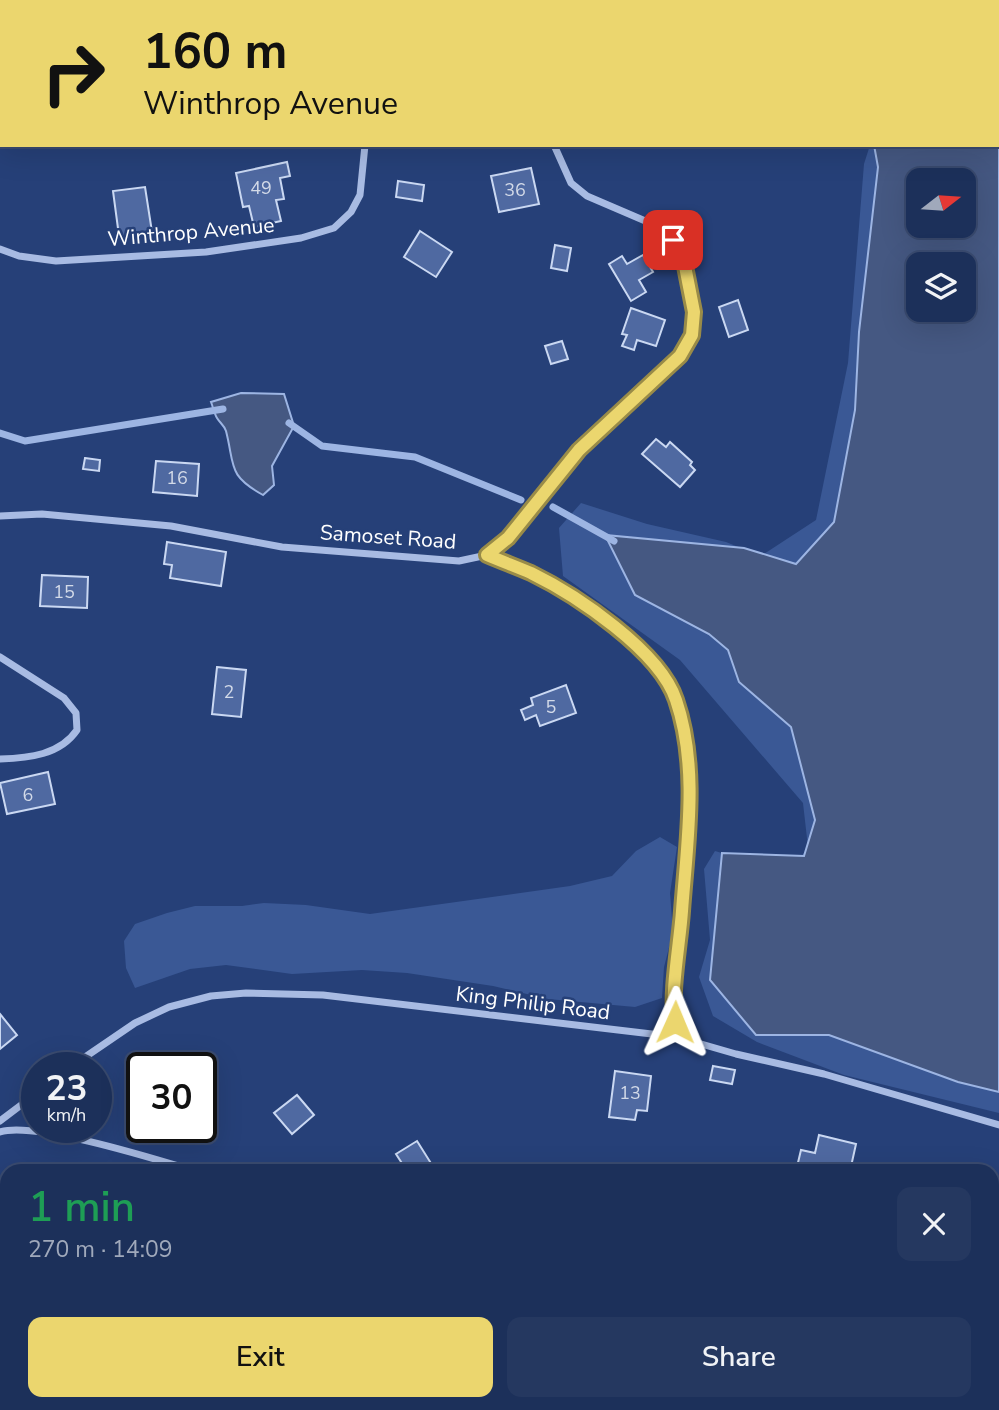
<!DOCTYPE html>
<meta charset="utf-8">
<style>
:root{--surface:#1c305a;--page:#253860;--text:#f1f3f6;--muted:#a0a9bb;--line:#3a4b70;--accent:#ebd66e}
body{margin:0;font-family:"Nunito Sans",sans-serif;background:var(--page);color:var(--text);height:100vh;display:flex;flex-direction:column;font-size:26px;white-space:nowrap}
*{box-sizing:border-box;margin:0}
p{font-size:23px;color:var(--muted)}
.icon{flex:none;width:38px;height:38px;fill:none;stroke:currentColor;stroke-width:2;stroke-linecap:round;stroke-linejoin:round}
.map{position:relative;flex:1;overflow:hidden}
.side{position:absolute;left:0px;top:1164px;width:999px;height:247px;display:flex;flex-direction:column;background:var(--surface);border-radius:21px 21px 0 0;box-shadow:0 7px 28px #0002,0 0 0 2px var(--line)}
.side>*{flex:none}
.hud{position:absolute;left:0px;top:0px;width:999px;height:147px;box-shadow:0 7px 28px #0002,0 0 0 2px var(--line);background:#ebd66e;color:#111;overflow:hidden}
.needle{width:46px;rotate:73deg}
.tools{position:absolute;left:906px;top:168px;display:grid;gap:14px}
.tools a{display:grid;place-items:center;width:70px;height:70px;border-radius:14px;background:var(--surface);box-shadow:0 7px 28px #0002,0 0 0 2px var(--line);font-size:35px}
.speed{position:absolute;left:21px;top:1052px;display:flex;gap:14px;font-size:35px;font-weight:700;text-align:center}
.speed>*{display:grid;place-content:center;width:91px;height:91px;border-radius:50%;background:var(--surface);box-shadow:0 7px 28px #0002,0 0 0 2px var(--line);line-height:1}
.speed small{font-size:18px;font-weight:400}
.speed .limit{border:4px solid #111;border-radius:10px;background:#fff;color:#111}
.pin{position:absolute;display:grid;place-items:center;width:60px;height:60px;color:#fff;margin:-30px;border-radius:14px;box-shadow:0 4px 10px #0006}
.me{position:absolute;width:77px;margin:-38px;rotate:1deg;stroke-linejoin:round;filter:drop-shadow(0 0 5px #0008)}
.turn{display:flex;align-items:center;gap:24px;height:147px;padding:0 28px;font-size:32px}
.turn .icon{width:91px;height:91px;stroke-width:2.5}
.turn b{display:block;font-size:49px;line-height:60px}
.round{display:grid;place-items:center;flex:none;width:74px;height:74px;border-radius:14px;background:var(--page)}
.overview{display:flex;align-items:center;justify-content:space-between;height:119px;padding:0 28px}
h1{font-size:42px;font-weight:600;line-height:52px;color:#1e9e55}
.button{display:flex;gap:14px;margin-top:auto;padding:14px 28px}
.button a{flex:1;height:80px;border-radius:14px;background:var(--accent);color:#111;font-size:28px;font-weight:600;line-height:80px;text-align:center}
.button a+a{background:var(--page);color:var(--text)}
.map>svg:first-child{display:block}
.green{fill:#3a5895;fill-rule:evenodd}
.water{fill:#455882;stroke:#9db5e3;stroke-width:2;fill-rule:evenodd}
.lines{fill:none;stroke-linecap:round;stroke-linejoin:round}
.stream{stroke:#9db5e3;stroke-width:7}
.building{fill:#4f69a1;stroke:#cad8f2;stroke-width:2}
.lane{stroke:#a8bbe3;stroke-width:5}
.street{stroke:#a8bbe3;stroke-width:7}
.route-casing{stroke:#998b48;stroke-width:18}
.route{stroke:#ebd66e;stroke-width:12}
.labels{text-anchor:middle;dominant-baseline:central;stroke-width:5;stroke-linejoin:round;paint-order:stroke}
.number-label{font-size:18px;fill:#d3dae8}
.street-label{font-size:21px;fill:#fff;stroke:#264078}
</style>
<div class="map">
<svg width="999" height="1410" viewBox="0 0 999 1410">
<rect width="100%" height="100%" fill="#264078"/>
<g class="green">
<path d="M915,0h84v484l-197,224 197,211v194l-155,-38 -87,-33 -44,-26 -14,-39 11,-37 -6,-71 11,-18 53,16 27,-1 13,-19 -5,-44 -123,-143 -117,-84 -4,-48 22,-25 66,21 79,18 35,14 55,-36 32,-157 16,-199 6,-19h128v-143h-83zM919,180h45v46h-45zM919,264h45v46h-45z"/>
<polygon points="660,837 677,847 670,893 673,932 664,967 662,998 635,1007 548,999 493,986 407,973 362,970 292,974 226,965 190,969 135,988 126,968 124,941 135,924 167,913 195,906 242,906 264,903 306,905 370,914 570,886 612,876 636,851"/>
</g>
<g class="water">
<path d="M927,0h72v1092l-41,-10 -129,-47h-73l-46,-55 12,-127 82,3 11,-36 -24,-93 -52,-45 -11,-32 -19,-16 -74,-39 -30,-60 139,13 52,16 38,-42 21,-112 4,-78 19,-165 -4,-22h124v-143h-72zM919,180h45v46h-45zM919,264h45v46h-45z"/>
<path d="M241,393l43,1 10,32 -22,40 2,19 -11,10c-36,-20 -28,-29 -37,-64 -2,-6 -6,-8 -9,-13 -3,-5 -4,-11 -6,-16z"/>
</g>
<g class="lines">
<g class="stream">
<polyline points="289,423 322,446 415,457 521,500"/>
<polyline points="0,433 25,441 223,409"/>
<polyline points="553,507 614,541"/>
</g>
</g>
<g class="building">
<polygon points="281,0 321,0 320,2"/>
<polygon points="488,0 533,0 535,2 490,2"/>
<polygon points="287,162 290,176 280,178 284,199 276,200 281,221 254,227 249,206 243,207 236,173"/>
<polygon points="531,168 539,204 499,212 491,176"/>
<polygon points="398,181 424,185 422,201 396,197"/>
<polygon points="145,187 152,232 119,236 113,191"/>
<polygon points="420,231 452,252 436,277 404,257"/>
<polygon points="555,245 571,248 567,271 551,268"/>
<polygon points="643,255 653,272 639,280 646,292 631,301 609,264 622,256 627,264"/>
<polygon points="738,300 748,330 729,337 719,307"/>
<polygon points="631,308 665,320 656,346 637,340 634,350 622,346 627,335 622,334"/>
<polygon points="562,341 568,359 551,364 545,346"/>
<polygon points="656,439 666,447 670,442 692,462 690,465 695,470 680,487 642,454"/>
<polygon points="85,458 100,460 99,471 83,469"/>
<polygon points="156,461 199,464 197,496 153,492"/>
<polygon points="167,542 226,552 221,586 170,578 172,565 164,564"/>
<polygon points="42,575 88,577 87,608 40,606"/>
<polygon points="217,667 246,670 241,717 212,714"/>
<polygon points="566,685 576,713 540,726 536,715 525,720 521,710 533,705 531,698"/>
<polygon points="48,772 55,804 7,814 0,783"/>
<polygon points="0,1014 17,1035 0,1049"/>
<polygon points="162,1058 176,1068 155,1068"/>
<polygon points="713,1066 735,1070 732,1084 710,1080"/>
<polygon points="615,1071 651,1076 647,1111 637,1110 635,1120 609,1117"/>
<polygon points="297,1095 314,1115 292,1134 274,1113"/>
<polygon points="819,1135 856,1144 850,1171 796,1171 801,1150 815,1153"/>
<polygon points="417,1141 434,1168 431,1171 407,1171 396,1154"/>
<polygon points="766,1404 808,1404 808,1408"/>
</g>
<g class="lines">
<g class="lane">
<polyline points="970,1404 975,1410"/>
<polyline points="909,1410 915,1404"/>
</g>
<g class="street">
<polyline points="23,2 25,0"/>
<polyline points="0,20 2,19"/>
<polyline points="0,249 19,256 56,261 206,252 301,238 334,228 351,212 360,195 365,145"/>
<polyline points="0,516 42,514 171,526 282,547 459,561 487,555 531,574 561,590 610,623 634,642 662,674 676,698 690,770 686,855 672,1007 677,1037"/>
<polyline points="487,555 508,539 579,450 680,356 692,335 694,312 683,255 673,240 657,226 587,196 571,183 554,145"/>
<path d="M0,657l64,41 12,15 1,17c-17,25 -48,28 -77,29"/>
<polyline points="69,1068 135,1023 169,1007 211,996 246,993 323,995 677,1037 736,1054 824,1074 999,1125"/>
<polyline points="0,1121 37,1093"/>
<path d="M0,1132c34,-11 155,27 195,39"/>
<polyline points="992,1355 999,1357"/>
</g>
</g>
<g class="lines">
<defs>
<path id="route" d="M673,240l10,16 11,56 -2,23 -12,21 -101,94 -71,88 -21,17c14,6 30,12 44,18 45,22 129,78 145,127 23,67 11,142 6,211 -2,31 -12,82 -7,111"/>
</defs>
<use href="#route" class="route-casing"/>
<use href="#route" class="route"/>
</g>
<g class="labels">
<g class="number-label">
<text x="261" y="188">49</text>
<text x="515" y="190">36</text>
<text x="177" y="478">16</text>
<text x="64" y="592">15</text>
<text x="229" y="692">2</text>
<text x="551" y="707">5</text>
<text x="28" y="795">6</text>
<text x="630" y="1093">13</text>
</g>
<g class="street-label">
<text transform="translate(191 232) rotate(-5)">Winthrop Avenue</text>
<text transform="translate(388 537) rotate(4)">Samoset Road</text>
<text transform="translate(533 1003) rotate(7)">King Philip Road</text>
</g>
</g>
</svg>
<div class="tools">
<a><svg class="needle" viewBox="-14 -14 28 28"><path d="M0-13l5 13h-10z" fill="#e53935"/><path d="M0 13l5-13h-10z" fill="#a0a9bb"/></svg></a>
<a><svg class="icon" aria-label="layers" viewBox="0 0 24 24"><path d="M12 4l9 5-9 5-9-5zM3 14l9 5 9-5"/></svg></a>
</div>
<div class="speed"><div>23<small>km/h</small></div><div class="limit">30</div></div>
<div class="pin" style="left:673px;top:240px;background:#d93025"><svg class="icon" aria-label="arrive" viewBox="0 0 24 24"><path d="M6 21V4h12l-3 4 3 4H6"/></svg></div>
<svg class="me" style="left:675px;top:1022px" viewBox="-20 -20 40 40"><path d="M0-17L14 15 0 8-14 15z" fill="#ebd66e" stroke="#fff" stroke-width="4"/></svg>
<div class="hud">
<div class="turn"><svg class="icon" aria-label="right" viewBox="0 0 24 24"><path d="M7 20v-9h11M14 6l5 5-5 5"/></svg><div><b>160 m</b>Winthrop Avenue</div></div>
</div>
<section class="side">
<div class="overview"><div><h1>1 min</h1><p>270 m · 14:09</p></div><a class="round"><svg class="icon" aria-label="close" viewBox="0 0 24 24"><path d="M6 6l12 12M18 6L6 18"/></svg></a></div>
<div class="button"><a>Exit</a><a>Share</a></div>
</section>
</div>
